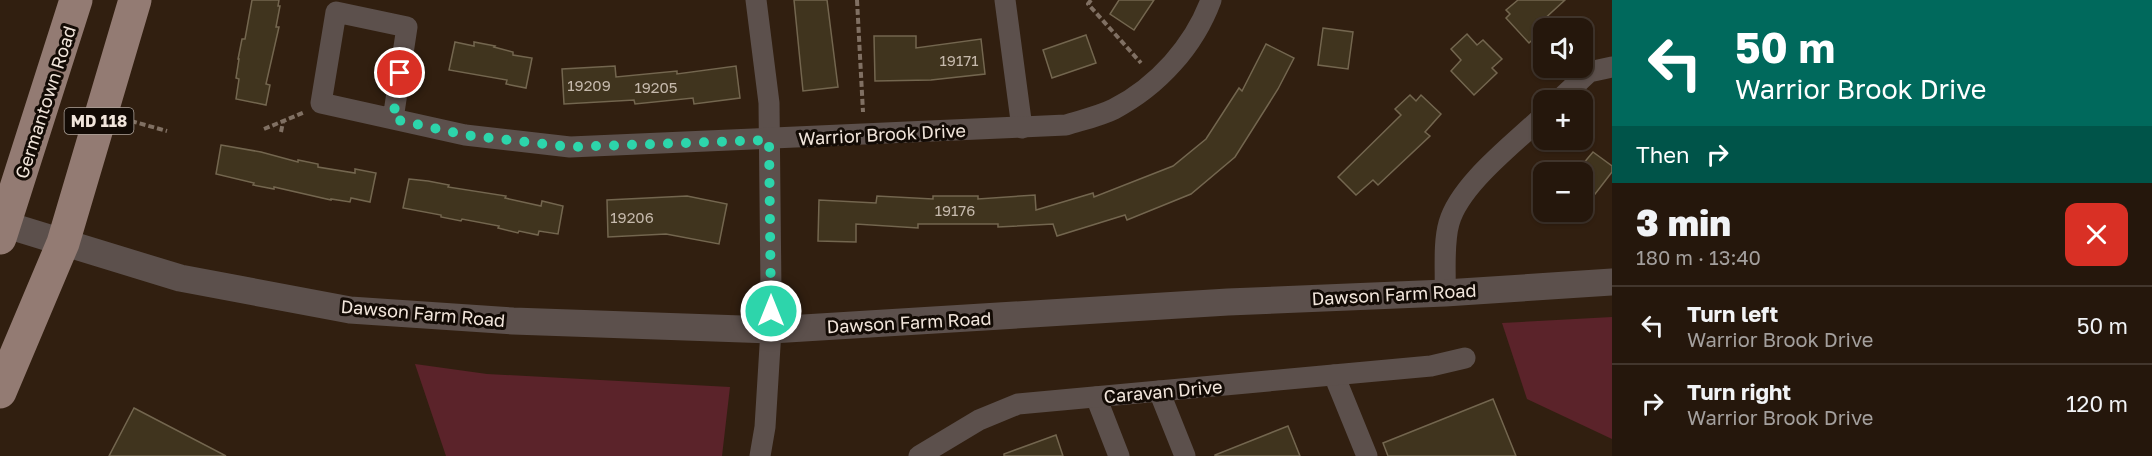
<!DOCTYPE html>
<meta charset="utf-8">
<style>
:root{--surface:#25170c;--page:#2d2015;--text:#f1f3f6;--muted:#a39f9d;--line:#42362d}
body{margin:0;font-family:"Golos Text",sans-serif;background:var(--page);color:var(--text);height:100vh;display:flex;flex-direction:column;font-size:22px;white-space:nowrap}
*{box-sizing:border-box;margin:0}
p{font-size:20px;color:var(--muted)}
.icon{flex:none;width:33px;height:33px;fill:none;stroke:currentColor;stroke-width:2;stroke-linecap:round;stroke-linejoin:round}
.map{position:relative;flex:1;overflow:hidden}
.side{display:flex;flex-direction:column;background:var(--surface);width:540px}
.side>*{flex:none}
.banner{background:#00695c;color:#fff;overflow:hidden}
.tools{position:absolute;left:1533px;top:18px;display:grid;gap:12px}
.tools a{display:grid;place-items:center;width:60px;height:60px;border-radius:12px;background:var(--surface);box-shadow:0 2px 4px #0004,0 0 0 2px var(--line);font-size:30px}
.pin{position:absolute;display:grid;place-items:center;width:51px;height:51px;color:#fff;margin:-26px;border:3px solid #fff;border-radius:50%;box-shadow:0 2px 6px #0007}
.me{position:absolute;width:66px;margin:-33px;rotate:0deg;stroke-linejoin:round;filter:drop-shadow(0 0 4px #0008)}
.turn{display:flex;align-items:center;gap:21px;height:126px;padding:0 24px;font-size:27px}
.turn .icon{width:78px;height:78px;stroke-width:2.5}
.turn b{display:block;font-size:42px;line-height:51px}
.then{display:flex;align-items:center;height:57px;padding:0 24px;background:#0003;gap:12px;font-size:22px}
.round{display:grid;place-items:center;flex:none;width:63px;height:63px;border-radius:12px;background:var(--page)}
.headline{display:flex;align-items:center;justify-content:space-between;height:102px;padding:0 24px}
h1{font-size:36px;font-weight:800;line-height:45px}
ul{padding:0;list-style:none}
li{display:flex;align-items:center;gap:18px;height:78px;padding:0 24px;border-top:2px solid var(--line)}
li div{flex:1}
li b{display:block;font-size:22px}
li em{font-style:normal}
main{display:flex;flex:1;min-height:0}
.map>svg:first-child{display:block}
.green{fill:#5b232a}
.building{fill:#40341e;stroke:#73664f;stroke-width:1.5}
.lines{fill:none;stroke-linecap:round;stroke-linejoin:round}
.path{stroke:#807063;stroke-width:4;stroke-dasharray:6 3;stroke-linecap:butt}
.minor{stroke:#5c504c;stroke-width:21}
.tertiary{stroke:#5c504c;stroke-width:27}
.primary{stroke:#937b73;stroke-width:33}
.route{stroke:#2dd5ab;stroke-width:10;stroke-dasharray:0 18}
.labels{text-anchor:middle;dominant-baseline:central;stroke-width:6;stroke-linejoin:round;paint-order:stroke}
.number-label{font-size:15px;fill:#c5b9ac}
.shield{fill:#130b05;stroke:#aea49b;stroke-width:1.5}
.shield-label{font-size:16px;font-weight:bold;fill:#f1e5db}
.street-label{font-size:18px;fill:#f1e5db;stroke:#130b05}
</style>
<main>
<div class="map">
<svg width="1612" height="456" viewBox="0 0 1612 456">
<rect width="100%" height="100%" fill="#311f10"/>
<g class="green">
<polygon points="1612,317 1612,439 1527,399 1502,323"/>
<polygon points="415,364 487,374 730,387 722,456 446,456"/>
</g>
<g class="building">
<polygon points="252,0 279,0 278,6 280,6 276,27 279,27 266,84 270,85 266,105 236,99 239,79 236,78 239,59 238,59 242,39 245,39"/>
<polygon points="794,0 827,0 838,87 803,91"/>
<polygon points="1119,0 1154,0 1134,30 1110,14"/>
<polygon points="1518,0 1565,0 1541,22 1546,27 1529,43 1506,18 1510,14 1506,10"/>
<polygon points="1323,28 1353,32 1348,69 1318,65"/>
<polygon points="1467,34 1477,45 1483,40 1502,59 1492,68 1497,73 1474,95 1451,71 1461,60 1451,49"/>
<polygon points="1086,35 1096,63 1052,78 1043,50"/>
<polygon points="874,36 916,36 916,48 981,39 985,74 931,80 875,81"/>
<polygon points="455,42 474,46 474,42 495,46 494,47 513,52 513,55 532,58 526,88 506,84 507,80 449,70"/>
<polygon points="1266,44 1294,58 1278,89 1235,157 1191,194 1127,220 1125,215 1057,236 1053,224 998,227 998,224 918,224 918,228 856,224 856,242 818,241 819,200 876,203 877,196 933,199 933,196 978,196 978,199 1035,195 1036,210 1093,193 1094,197 1173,166 1206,139 1239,88 1242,91"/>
<polygon points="615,66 616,77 677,71 677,74 736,66 740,98 694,104 693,98 635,104 634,100 564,104 562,69"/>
<polygon points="1410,95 1416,101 1421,95 1441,114 1425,132 1430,136 1378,185 1373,180 1356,195 1338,177 1401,115 1395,109"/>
<polygon points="221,145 261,152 298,162 298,160 318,164 318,167 355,173 355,169 376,173 370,202 351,198 350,202 331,199 331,200 274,187 274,189 253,185 254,183 216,174"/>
<polygon points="1593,152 1612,166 1612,172 1592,198 1582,189 1582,165"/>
<polygon points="409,179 428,181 449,185 448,187 506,196 505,198 541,206 542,201 563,206 558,234 539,231 538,235 519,231 518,233 498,228 499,226 462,219 461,221 441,217 441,215 403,208"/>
<polygon points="687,196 727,204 719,244 666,234 608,237 607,200"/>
<polygon points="1493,399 1516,456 1388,456 1383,443"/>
<polygon points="134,408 226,456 109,456"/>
<polygon points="1288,426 1300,456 1215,456 1215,455"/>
<polygon points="1056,435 1063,456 1004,456 1004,454"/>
</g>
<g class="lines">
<g class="path">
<polyline points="857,0 863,112"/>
<polyline points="1091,0 1088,4 1141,63"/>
<polyline points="131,121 167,131"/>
<polyline points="264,129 305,112"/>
<polyline points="281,132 283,122"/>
</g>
<g class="minor">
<polyline points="756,0 769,103 771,292 771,330 765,427 760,456"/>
<polyline points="1005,0 1022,128"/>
<polyline points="1559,100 1589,72 1612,67"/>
<path d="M393,119l14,-92 -71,-15 -15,91 144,32 105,12 496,-22c16,-5 34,-9 48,-16 44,-23 80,-63 97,-109"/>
<path d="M1445,293c1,-22 -2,-49 4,-70 11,-39 66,-80 95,-108"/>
<polyline points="1334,375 1367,456"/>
<polyline points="1159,391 1185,456"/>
<polyline points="1096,397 1119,456"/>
<polyline points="919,456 979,420 1018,404 1431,366 1465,358"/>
</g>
<polyline class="tertiary" points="0,223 180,278 350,310 513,321 771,330 1228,302 1445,293 1612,282"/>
<g class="primary">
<polyline points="0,238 76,0"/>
<polyline points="0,392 63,243 135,0"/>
</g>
</g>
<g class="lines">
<polyline class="route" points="400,73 393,119 465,135 570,147 769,140 771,311"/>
</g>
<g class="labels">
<g class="number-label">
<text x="959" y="60">19171</text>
<text x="589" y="85">19209</text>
<text x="656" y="87">19205</text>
<text x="955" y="210">19176</text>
<text x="632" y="217">19206</text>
</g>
<rect class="shield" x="64.5" y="108" width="69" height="26" rx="4.5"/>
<g class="shield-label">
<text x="99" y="121">MD 118</text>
</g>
<g class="street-label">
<text transform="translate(45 102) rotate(-72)">Germantown Road</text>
<text transform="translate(882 134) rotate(-3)">Warrior Brook Drive</text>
<text transform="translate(1394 294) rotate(-3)">Dawson Farm Road</text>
<text transform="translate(423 313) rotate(5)">Dawson Farm Road</text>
<text transform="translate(909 322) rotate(-3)">Dawson Farm Road</text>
<text transform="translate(1163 391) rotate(-5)">Caravan Drive</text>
</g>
</g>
</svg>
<div class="tools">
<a><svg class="icon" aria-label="sound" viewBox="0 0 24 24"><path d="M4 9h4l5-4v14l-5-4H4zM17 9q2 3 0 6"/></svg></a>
<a>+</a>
<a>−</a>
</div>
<div class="pin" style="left:400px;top:73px;background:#d93025"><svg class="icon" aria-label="arrive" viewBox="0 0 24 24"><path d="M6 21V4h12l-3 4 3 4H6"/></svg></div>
<svg class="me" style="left:771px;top:311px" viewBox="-20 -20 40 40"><circle r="17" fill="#2dd5ab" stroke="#fff" stroke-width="3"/><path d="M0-11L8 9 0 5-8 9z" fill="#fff"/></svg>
</div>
<section class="side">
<div class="banner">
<div class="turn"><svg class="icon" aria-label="left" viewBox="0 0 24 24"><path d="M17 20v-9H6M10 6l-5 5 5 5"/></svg><div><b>50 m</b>Warrior Brook Drive</div></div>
<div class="then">Then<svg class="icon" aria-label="right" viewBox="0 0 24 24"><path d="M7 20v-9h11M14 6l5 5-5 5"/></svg></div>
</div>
<div class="headline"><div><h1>3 min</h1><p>180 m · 13:40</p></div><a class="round" style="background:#d93025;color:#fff"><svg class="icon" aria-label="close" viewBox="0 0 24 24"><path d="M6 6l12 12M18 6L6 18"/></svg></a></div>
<ul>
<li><svg class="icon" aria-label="left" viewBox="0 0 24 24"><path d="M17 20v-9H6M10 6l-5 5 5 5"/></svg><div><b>Turn left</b><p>Warrior Brook Drive</p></div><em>50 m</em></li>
<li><svg class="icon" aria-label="right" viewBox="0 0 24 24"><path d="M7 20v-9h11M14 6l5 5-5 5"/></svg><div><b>Turn right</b><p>Warrior Brook Drive</p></div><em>120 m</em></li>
</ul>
</section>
</main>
